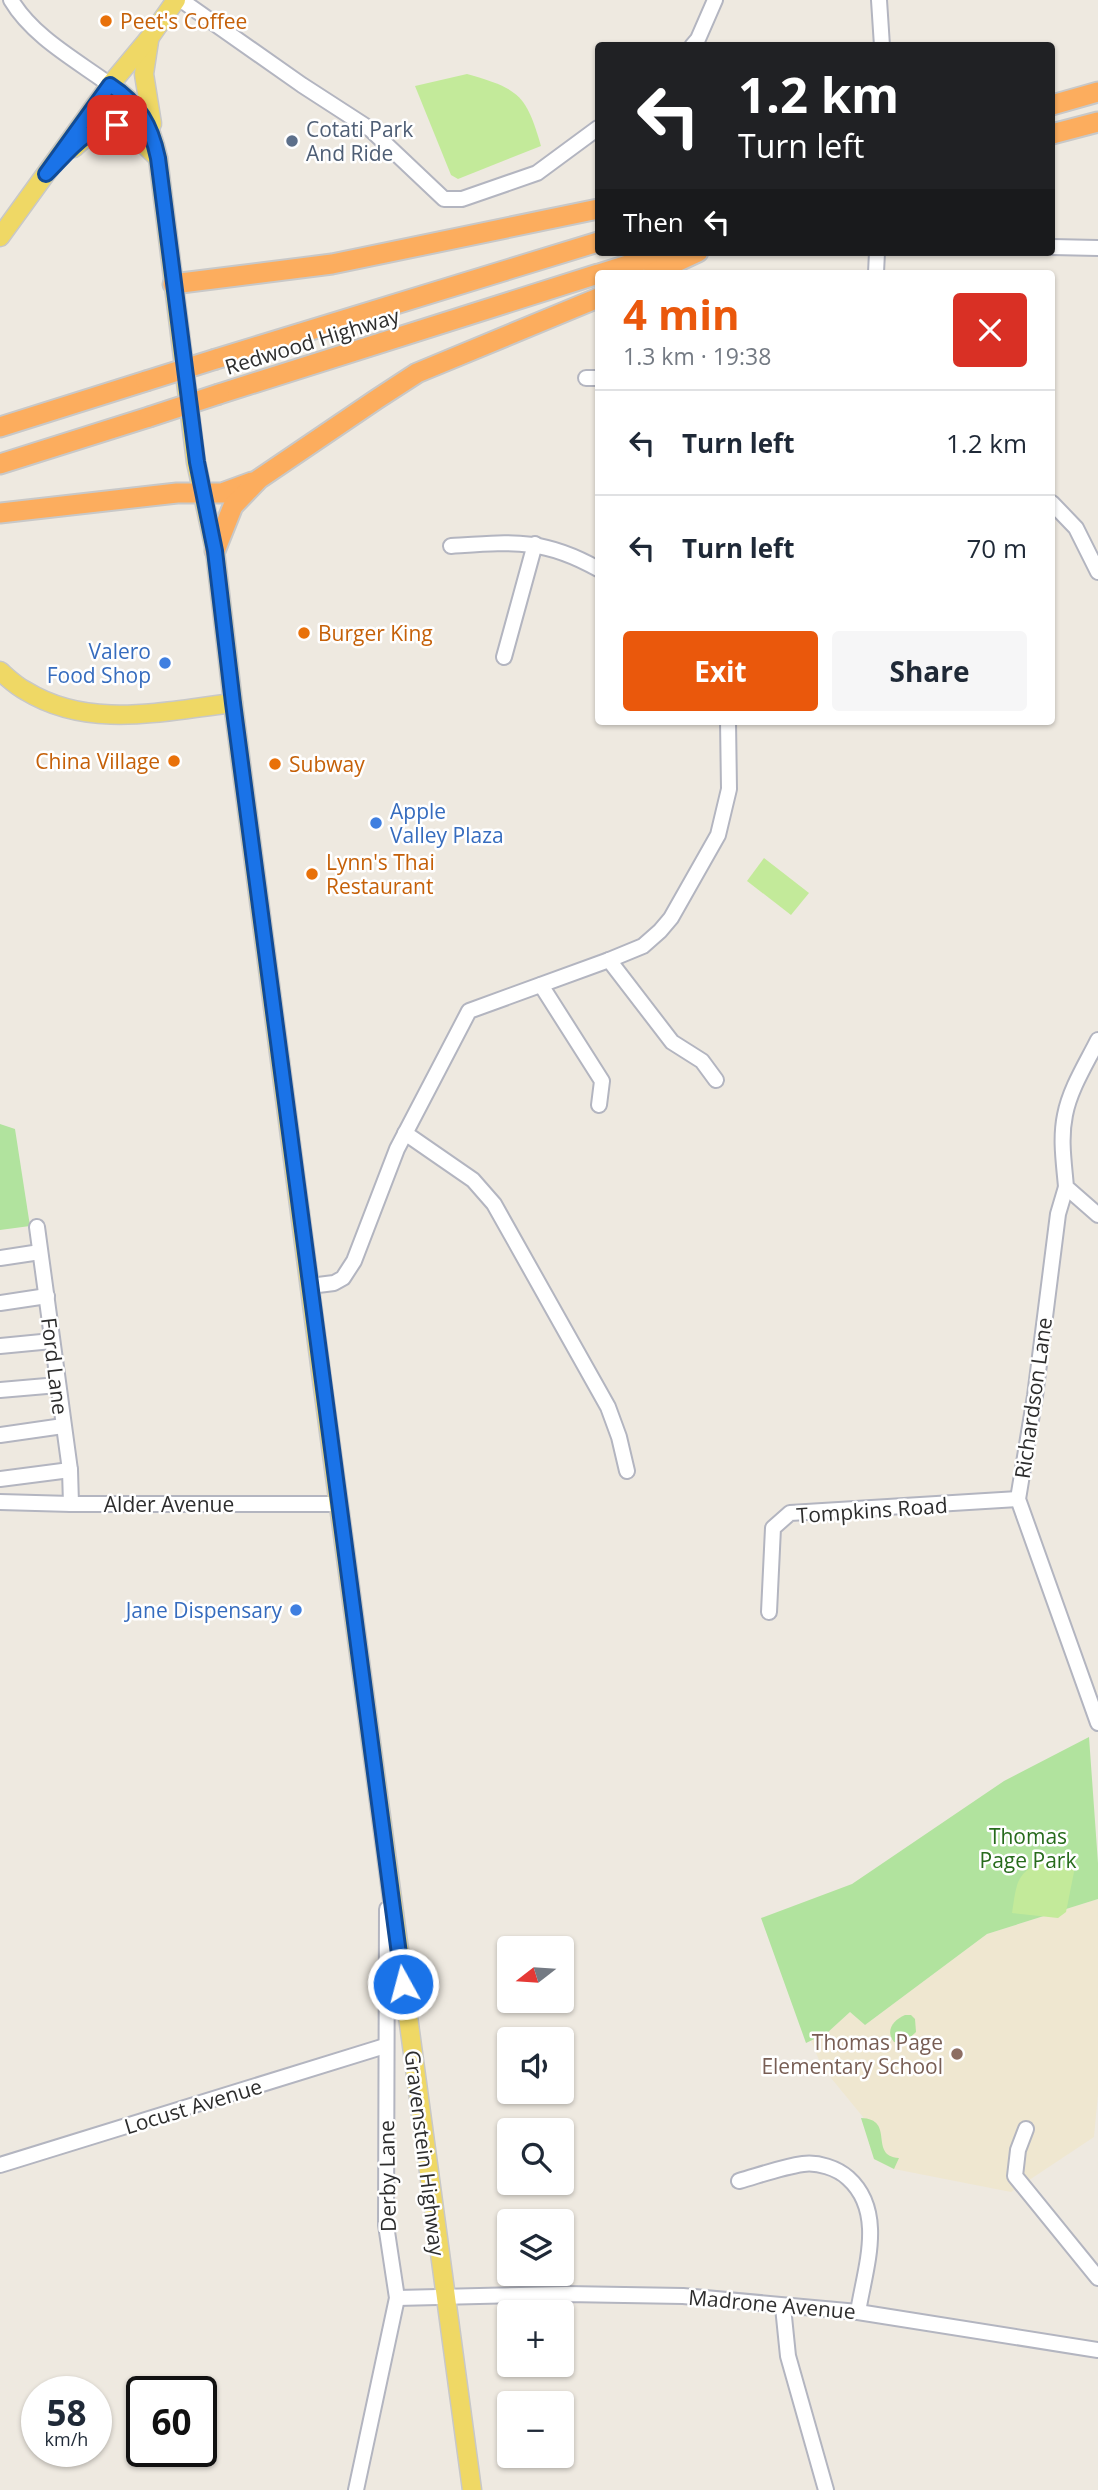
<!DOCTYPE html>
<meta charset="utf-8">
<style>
:root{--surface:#fff;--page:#f6f6f7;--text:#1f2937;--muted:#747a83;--line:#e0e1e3;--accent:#ea580c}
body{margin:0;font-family:"Open Sans",sans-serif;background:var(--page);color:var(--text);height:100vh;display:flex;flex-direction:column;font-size:26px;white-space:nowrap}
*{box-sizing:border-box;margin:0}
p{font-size:23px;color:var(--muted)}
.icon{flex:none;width:38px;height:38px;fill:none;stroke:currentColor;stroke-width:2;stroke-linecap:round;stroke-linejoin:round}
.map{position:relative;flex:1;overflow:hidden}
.sheet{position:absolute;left:595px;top:270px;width:460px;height:455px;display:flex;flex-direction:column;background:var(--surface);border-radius:7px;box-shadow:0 2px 5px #0004}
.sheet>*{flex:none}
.top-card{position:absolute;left:595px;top:42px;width:460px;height:214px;border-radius:7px;box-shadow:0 2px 5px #0004;background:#202124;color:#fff;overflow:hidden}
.needle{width:46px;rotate:253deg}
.fabs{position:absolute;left:497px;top:1936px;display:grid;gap:14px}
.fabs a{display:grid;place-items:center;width:77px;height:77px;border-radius:7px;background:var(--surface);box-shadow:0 2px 5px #0004;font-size:35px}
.speed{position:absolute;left:21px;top:2376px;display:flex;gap:14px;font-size:35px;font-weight:700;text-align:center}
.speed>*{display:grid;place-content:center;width:91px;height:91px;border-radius:50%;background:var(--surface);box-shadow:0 2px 5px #0004;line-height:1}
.speed small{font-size:18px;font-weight:400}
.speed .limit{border:4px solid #111;border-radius:10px;background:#fff;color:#111}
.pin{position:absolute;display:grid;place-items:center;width:60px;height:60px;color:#fff;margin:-30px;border-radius:14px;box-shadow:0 4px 10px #0006}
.me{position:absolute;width:77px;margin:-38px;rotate:353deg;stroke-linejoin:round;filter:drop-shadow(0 0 5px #0008)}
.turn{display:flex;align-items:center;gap:24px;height:147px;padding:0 28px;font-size:32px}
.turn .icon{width:91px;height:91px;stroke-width:2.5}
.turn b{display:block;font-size:49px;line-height:60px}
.then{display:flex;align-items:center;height:66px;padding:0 28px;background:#0003;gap:14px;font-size:26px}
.round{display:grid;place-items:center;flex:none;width:74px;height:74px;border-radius:7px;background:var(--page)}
.overview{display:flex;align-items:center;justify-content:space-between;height:119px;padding:0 28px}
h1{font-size:42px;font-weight:700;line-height:52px;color:var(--accent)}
.action{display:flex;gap:14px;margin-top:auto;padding:14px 28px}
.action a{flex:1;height:80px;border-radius:7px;background:var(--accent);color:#fff;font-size:28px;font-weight:700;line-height:80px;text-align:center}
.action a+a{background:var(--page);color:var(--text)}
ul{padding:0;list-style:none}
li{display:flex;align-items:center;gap:21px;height:105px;padding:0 28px;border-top:2px solid var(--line)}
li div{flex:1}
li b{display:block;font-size:26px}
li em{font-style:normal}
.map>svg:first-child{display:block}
.education{fill:#efe7d0}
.green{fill:#b1e39e}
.pitch{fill:#c3ea9a}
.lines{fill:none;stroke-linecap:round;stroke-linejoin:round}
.minor-casing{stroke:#b3b5c0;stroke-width:18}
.major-casing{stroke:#c8c8c8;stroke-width:21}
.highway-casing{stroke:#c8c8c8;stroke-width:23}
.minor{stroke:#fff;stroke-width:14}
.major{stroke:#efd865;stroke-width:18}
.highway{stroke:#fcad5e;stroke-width:19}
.highway-bridge-casing{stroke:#c8c8c8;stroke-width:23;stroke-linecap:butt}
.highway-bridge{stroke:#fcad5e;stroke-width:19}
.route-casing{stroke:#114b97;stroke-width:18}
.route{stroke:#1a73e8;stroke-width:12}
.food-dot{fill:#e8710a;stroke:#fff;stroke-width:2.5}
.service-dot{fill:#5c6f8a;stroke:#fff;stroke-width:2.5}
.shop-dot{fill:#3f7fe0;stroke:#fff;stroke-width:2.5}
.education-dot{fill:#8d6e63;stroke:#fff;stroke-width:2.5}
.labels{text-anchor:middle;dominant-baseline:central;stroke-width:5;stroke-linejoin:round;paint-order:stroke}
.food-label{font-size:21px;fill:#c56008;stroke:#fff;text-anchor:start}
.service-label{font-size:21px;fill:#4e5e75;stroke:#fff;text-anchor:start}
.street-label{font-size:21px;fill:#2d2d2d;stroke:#fff}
.shop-label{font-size:21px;fill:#366cbe;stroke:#fff;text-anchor:end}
.park-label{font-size:21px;fill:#276b1c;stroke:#fff}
.education-label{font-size:21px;fill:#785e54;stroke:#fff;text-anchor:end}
</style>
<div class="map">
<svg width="1098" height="2490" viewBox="0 0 1098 2490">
<rect width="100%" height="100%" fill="#eee9e0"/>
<polygon class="education" points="1098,1899 1098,2094 1094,2137 1011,2192 894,2169 874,2159 863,2117 822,2067 811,2041 827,2033 850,2012 865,2025 987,1934"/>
<g class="green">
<polygon points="0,1124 15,1129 30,1226 0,1230"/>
<polygon points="1089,1737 1098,1863 1098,1899 987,1934 865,2025 850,2012 827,2033 806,2043 761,1918 852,1884 1004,1781"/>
<path d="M905,2015h6l4,4 1,13 -12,11 -10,-1c-9,-11 -1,-22 11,-27z"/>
<path d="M861,2118c35,1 7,38 38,40l-5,11 -20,-10z"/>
</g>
<g class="pitch">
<path d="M467,74c52,15 59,20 74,72l-83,33 -7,-4 -36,-89z"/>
<polygon points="764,858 809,893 791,915 747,881"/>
<path d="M1042,1863l33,4 -9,45 -8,6 -46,-5c4,-24 3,-42 30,-50z"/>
</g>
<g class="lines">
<defs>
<g id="minor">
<path d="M11,0c22,37 65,60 99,85"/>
<polyline points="181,0 302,85 370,129 444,199 462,199 537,173 598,128"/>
<polyline points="879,0 882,46"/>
<polyline points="692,46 698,39 715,0"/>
<polyline points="1052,247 1098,248"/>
<polyline points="876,273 877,252"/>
<polyline points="586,378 598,378"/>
<polyline points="1052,503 1076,528 1098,572"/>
<path d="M451,546c61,-4 92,-8 147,23"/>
<polyline points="504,657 535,544"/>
<polyline points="609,960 672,1042 702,1061 716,1080"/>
<polyline points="541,985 602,1081 599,1105"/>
<path d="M1098,1040c-12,24 -28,49 -33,75 -5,24 -1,48 1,72l32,28"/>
<polyline points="405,1133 473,1180 494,1204 608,1407 619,1437 627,1471"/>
<polyline points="1066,1187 1058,1214 1035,1396 1018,1499 1098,1723"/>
<polyline points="37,1227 70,1470 71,1504"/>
<polyline points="0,1258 40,1252"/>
<polyline points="310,1286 334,1283 343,1278 354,1261 397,1149 469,1011 609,960 643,946 660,931 671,918 718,835 729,789 728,721"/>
<polyline points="0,1303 47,1296"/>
<polyline points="0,1346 52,1341"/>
<polyline points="0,1390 58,1385"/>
<polyline points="0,1435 63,1426"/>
<polyline points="0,1479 70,1470"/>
<polyline points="0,1502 71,1504 339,1504"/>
<polyline points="769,1612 773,1528 790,1513 1018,1499"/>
<polyline points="1026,2129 1018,2150 1015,2176 1098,2278"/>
<polyline points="0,2165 385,2046"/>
<path d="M739,2181c21,-6 43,-14 64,-17 15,-2 34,4 45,14 38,34 17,90 10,134"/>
<polyline points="397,2298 566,2294 683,2296 858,2312 1098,2350"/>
<polyline points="783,2307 788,2356 826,2490"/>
<polyline points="356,2490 397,2298 386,2225 387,1909"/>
</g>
<g id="major">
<polyline points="149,41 144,74 152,124"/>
<path d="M110,85c29,19 41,40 48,73l38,304 19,89 18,152 89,677 150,1110"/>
<path d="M74,148c40,-38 50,-23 84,10"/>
<polyline points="0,237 110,85 150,37 176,0"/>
<path d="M0,671c8,7 16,15 26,20 64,39 137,20 207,12"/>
</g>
<g id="highway">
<polyline points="1052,105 1098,92"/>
<polyline points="1052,134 1098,122"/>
<polyline points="602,273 669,252"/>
<polyline points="653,273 698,252"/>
<polyline points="173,284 332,264 598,209"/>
<polyline points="216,359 598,242"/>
<polyline points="219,394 598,274"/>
<polyline points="0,427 146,381"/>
<polyline points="0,464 149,417"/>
<polyline points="0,513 177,493 222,493 252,482"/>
<polyline points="215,551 233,506 259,479 377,399 417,373 598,298"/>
</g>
</defs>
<use href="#minor" class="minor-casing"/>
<use href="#major" class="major-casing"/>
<use href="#highway" class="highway-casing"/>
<use href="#minor" class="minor"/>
<use href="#major" class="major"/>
<use href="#highway" class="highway"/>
<defs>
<g id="highway-bridge">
<polyline points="146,381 216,359"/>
<polyline points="149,417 219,394"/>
</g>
</defs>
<use href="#highway-bridge" class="highway-bridge-casing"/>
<use href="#highway-bridge" class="highway-bridge"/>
</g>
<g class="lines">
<defs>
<path id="route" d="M117,125c-29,-2 -52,31 -71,49l64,-89c29,19 41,40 48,73l39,304 18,89 18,152 170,1281"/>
</defs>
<use href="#route" class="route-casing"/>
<use href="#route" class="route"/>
</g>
<g class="food-dot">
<circle cx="106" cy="21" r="7"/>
<circle cx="304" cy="633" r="7"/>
<circle cx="174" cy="761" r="7"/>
<circle cx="275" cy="764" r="7"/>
<circle cx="312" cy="874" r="7"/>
</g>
<circle class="service-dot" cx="292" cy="141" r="7"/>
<g class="shop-dot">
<circle cx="165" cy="663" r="7"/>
<circle cx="376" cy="823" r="7"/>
<circle cx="296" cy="1610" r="7"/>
</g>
<circle class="education-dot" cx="957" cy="2054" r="7"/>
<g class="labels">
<g class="food-label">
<text x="120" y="21">Peet's Coffee</text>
<text x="318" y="633">Burger King</text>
<text x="160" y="761" text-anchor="end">China Village</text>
<text x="289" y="764">Subway</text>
<text x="326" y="862">Lynn's Thai<tspan x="326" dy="24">Restaurant</tspan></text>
</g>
<g class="service-label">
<text x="306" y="129">Cotati Park<tspan x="306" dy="24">And Ride</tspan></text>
</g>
<g class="street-label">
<text transform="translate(312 341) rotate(-17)">Redwood Highway</text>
<text transform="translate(55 1366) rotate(83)">Ford Lane</text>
<text transform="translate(1033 1398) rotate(-82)">Richardson Lane</text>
<text x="169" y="1504">Alder Avenue</text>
<text transform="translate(872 1510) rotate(-4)">Tompkins Road</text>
<text transform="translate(193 2106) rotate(-17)">Locust Avenue</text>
<text transform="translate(425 2153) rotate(83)">Gravenstein Highway</text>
<text transform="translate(387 2176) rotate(-91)">Derby Lane</text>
<text transform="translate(772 2304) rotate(5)">Madrone Avenue</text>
</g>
<g class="shop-label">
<text x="151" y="651">Valero<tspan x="151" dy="24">Food Shop</tspan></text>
<text x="390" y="811" text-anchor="start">Apple<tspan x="390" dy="24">Valley Plaza</tspan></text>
<text x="282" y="1610">Jane Dispensary</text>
</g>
<g class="park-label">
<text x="1028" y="1836">Thomas<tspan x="1028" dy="24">Page Park</tspan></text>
</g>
<g class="education-label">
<text x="943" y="2042">Thomas Page<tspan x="943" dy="24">Elementary School</tspan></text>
</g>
</g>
</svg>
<div class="fabs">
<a><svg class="needle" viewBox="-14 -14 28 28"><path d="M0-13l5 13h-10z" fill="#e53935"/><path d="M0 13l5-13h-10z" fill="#747a83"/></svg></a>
<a><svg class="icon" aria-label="sound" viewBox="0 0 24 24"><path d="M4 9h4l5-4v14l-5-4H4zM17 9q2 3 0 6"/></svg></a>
<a><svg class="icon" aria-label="search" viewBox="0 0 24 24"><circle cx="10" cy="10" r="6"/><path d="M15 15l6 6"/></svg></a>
<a><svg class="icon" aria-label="layers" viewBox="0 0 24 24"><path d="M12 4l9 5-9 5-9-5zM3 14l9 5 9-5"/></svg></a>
<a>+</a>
<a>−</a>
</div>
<div class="speed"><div>58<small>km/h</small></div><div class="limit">60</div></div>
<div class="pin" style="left:117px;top:125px;background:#d93025"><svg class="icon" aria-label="arrive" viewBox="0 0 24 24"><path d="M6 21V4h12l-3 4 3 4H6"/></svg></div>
<svg class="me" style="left:403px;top:1984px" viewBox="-20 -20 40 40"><circle r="17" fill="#1a73e8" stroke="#fff" stroke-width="3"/><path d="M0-11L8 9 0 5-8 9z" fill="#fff"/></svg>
<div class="top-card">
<div class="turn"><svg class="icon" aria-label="left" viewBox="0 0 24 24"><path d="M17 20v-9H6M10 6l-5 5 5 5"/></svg><div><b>1.2 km</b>Turn left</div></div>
<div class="then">Then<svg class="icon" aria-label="left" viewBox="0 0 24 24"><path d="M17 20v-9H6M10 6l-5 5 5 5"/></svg></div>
</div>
<section class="sheet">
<div class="overview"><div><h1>4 min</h1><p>1.3 km · 19:38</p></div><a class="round" style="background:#d93025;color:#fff"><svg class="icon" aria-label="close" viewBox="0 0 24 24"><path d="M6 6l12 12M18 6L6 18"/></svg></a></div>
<ul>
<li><svg class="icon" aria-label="left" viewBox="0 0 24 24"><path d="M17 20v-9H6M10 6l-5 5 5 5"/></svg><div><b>Turn left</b></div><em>1.2 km</em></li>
<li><svg class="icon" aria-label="left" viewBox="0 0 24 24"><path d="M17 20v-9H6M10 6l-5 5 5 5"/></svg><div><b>Turn left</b></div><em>70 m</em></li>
</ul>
<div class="action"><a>Exit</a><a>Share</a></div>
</section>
</div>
